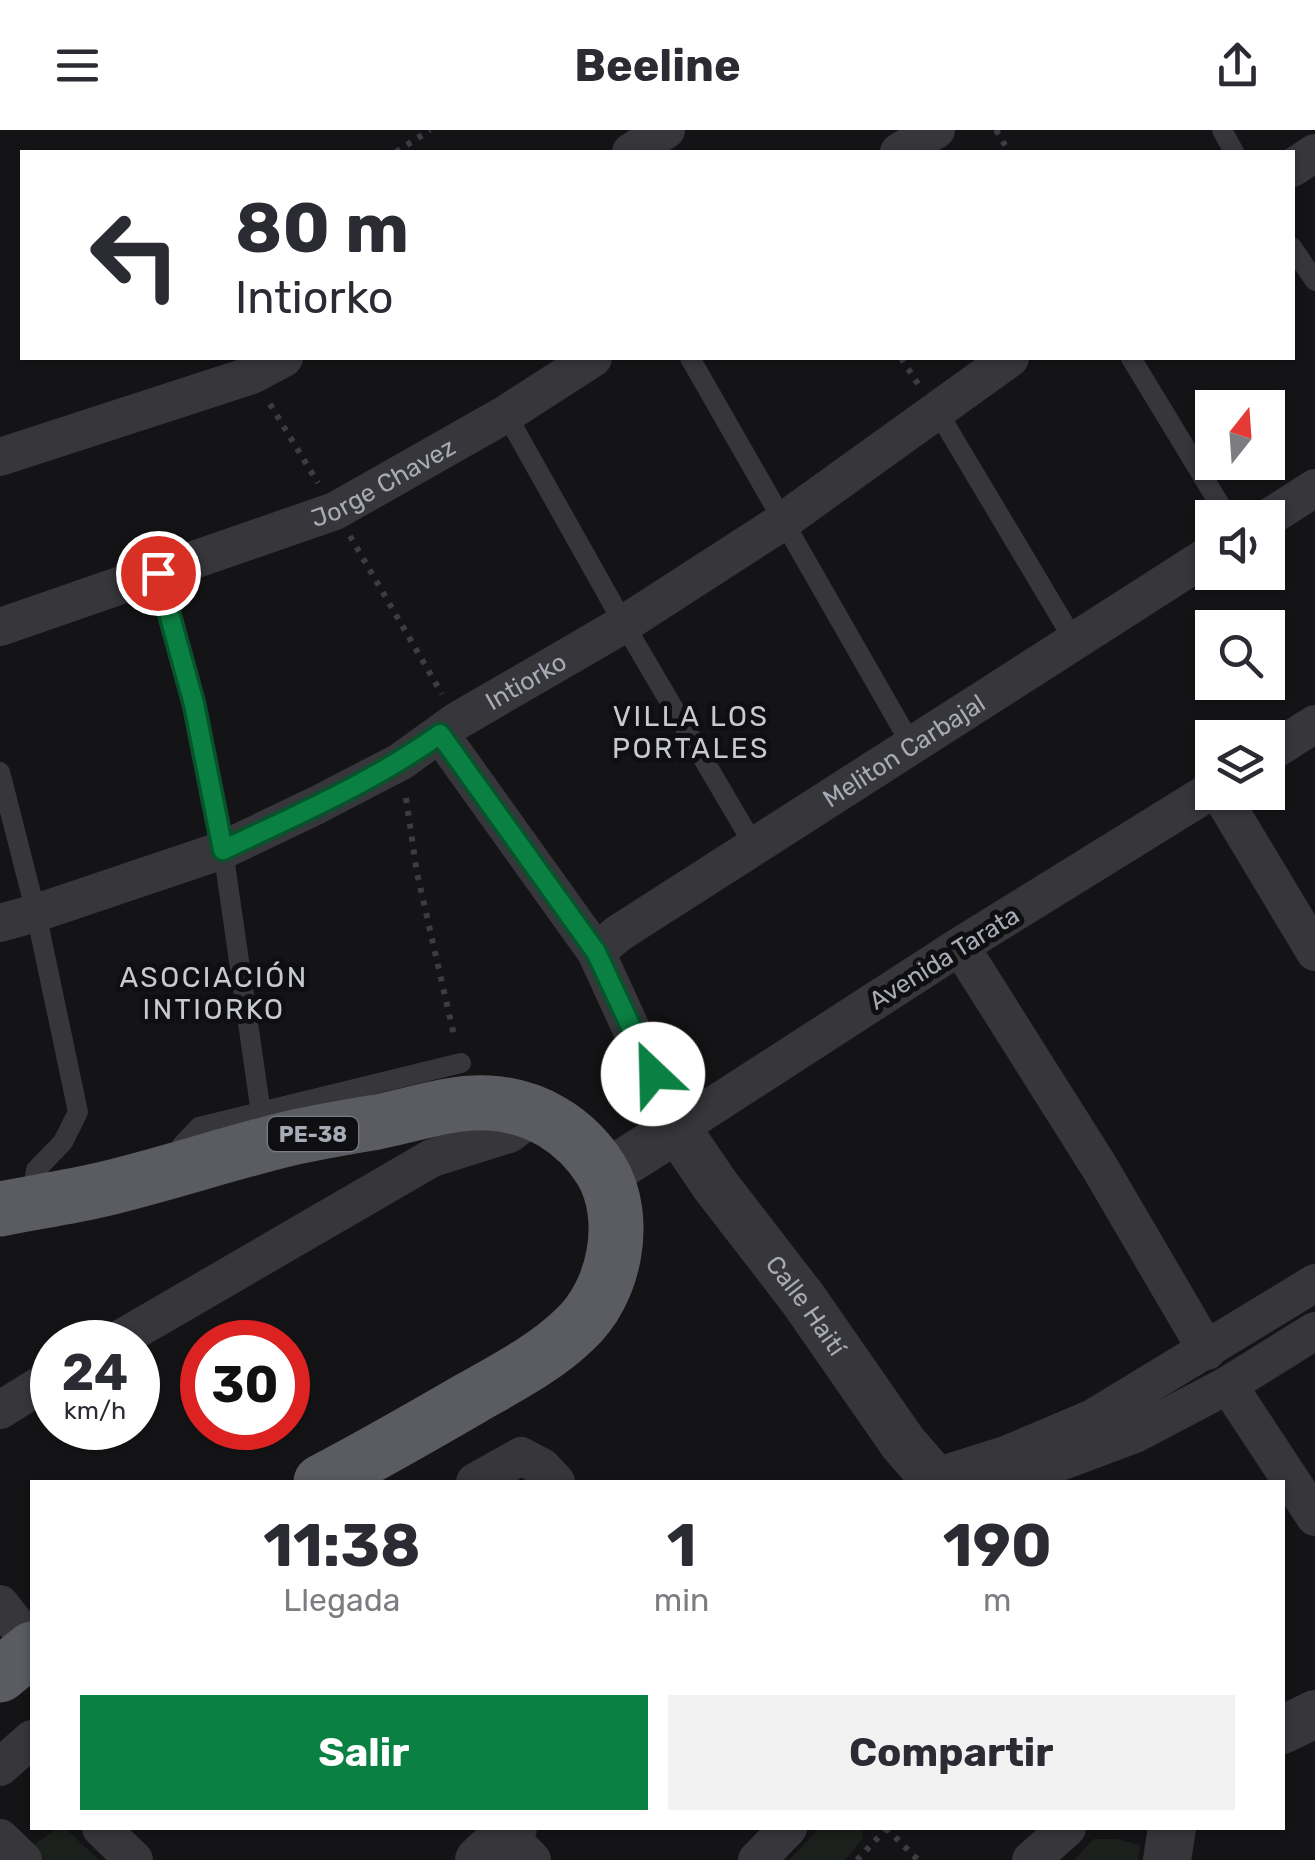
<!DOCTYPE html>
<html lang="es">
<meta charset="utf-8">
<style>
:root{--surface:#fff;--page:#f2f2f3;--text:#2b2b33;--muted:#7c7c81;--accent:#0b8043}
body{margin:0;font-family:Rubik,sans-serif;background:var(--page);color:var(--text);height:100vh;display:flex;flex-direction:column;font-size:38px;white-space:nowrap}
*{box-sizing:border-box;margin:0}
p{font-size:32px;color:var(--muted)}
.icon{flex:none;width:55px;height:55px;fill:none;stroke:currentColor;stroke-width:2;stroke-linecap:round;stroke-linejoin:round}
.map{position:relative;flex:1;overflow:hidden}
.sheet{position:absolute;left:30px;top:1350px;width:1255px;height:350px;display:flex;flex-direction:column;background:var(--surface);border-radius:0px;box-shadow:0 2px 8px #0004}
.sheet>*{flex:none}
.hud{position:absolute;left:20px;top:20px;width:1275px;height:210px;border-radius:0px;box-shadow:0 2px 8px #0004;background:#fff;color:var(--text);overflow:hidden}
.needle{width:65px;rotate:17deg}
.buttons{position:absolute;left:1195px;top:260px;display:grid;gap:20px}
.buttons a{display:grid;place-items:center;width:90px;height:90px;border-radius:0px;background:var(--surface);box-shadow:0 2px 8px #0004;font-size:50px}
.speed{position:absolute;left:30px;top:1190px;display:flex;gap:20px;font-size:50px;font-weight:700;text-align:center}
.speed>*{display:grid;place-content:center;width:130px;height:130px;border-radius:50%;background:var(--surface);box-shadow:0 2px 8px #0004;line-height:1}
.speed small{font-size:25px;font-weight:400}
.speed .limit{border:15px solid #d22;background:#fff;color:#111}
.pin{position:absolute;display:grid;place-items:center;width:85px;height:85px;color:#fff;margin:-42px;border:5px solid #fff;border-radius:50%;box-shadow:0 2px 10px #0007}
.me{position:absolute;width:110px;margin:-55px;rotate:336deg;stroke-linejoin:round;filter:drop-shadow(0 0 8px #0008)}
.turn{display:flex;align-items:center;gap:35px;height:210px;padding:0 50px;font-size:45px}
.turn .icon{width:130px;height:130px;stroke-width:2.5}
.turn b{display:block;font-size:70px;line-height:85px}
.eta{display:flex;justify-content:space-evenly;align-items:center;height:170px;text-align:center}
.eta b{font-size:60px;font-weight:700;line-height:70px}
.primary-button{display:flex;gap:20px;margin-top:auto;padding:20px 50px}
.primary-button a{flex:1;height:115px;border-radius:0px;background:var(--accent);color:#fff;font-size:40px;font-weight:700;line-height:115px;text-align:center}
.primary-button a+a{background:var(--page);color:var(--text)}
header{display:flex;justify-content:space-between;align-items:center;height:130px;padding:0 50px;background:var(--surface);font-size:45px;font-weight:700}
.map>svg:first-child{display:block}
.green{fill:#1b201c}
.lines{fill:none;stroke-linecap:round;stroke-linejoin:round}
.path{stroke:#3c3d42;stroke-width:6;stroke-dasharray:5 8;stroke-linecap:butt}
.service{stroke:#36363b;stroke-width:20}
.minor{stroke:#36363b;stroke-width:38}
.tertiary{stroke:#36363b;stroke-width:48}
.trunk{stroke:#5a5c62;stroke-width:55}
.route-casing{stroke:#07532c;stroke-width:25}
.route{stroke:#0b8043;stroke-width:18}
.labels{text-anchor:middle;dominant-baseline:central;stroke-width:10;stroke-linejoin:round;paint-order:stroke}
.shield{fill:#0f0f11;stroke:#797c84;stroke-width:2.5}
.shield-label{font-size:22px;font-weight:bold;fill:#a7abb5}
.street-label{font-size:25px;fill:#a7abb5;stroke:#0f0f11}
.neighbourhood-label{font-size:28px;letter-spacing:2.5px;fill:#c8cad2;stroke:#0f0f11}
</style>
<header><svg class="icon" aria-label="menu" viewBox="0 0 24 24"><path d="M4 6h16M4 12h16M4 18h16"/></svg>Beeline<svg class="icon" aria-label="share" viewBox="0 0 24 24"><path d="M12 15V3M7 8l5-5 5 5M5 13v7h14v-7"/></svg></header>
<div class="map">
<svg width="1315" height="1730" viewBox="0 0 1315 1730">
<rect width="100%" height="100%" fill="#141416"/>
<g class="green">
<polygon points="58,1698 65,1698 99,1730 44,1730 30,1717"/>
<polygon points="820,1698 862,1698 863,1708 845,1730 789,1730"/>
<polygon points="1093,1709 1117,1709 1140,1715 1138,1730 1075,1730"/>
</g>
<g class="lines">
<g class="path">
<polyline points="996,0 1009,22"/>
<polyline points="396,22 430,0"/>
<polyline points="901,228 918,254"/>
<polyline points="270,274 318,353"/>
<polyline points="350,406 442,564"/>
<polyline points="406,668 417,743 455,910"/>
<polyline points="886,1698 918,1730"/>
<polyline points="857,1730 887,1698"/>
</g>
<g class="service">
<polyline points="1222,0 1234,22"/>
<polyline points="1292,117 1315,151"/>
<polyline points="690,228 912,616"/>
<polyline points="1131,228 1228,388"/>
<polyline points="936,279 1075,512"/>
<polyline points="506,284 624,494 755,717"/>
<polyline points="158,443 194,574 223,720 261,983"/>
<polyline points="0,642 36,783 78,982 63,1012 36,1040 31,1071"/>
<polyline points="175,1030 182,1015 199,997 461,933"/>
</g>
<g class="minor">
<polyline points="631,22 666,0"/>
<polyline points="899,22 936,0"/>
<polyline points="1292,38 1315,23"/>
<polyline points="0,327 252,245 284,228"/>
<polyline points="1268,388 1315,358"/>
<path id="s1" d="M0,497l335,-116 171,-97 87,-56"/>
<polyline points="440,604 596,822 677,999 960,816 1212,660"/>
<polyline points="1268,624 1315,594"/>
<polyline points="1219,662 1315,822"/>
<path id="s2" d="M0,793l36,-10 187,-63 94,-45 83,-43 57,-41 167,-97 158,-102 228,-164"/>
<polyline points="960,816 1100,1038 1207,1221"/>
<path id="s3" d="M596,822l23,-19 593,-380"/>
<polyline points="115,1212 432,1028 509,1004 517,998 528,980"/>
<polyline points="1228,1255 1315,1387"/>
<polyline points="0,1280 52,1248"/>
<polyline points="1002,1345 1015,1344 1052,1335 1135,1304 1228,1255 1315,1201"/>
<polyline points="932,1348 1008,1324 1093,1288 1315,1153"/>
<polyline points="475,1352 521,1326 542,1337 556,1352"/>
<polyline points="0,1474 32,1515"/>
<polyline points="0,1637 32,1609"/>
<polyline points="101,1698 134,1730"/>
<polyline points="501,1698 532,1730"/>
<polyline points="0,1708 23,1730"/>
<polyline points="757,1730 788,1698"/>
<polyline points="1031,1730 1067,1698"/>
</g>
<g class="tertiary">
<path id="s4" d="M604,1045l73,-46 38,56 88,114 100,144 34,39"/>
<polyline points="1282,1600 1315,1584"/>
<polyline points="479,1730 513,1698"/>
<polyline points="1167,1730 1172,1698"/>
</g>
<g class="trunk">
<path d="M0,1079c35,-7 70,-12 104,-20 62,-15 122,-35 183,-50 30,-7 60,-12 90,-17 36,-7 74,-21 111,-19 47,2 88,27 113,67 29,48 14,123 -27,160 -29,28 -66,47 -101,67 -50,29 -100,58 -152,85"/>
<polyline points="0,1545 32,1519"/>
</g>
</g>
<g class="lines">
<defs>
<path id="route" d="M158,443l36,131 29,146c74,-35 150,-68 217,-116l156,218 57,122"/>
</defs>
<use href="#route" class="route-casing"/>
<use href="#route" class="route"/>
</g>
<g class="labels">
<rect class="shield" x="268" y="987" width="90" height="34" rx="8"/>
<g class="shield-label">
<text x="313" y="1004">PE-38</text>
</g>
<g class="street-label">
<text stroke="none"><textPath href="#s1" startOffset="410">Jorge Chavez</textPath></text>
<text stroke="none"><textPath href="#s2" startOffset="582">Intiorko</textPath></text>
<text stroke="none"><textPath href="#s3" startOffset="368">Meliton Carbajal</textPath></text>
<text transform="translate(944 828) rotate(-32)">Avenida Tarata</text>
<text stroke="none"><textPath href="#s4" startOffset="305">Calle Haití</textPath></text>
</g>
<g class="neighbourhood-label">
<text x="691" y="586">VILLA LOS<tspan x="691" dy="32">PORTALES</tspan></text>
<text x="214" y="847">ASOCIACIÓN<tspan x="214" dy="32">INTIORKO</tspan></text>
</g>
</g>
</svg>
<div class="buttons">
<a><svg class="needle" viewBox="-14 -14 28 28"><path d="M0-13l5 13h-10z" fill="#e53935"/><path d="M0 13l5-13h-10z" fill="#7c7c81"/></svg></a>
<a><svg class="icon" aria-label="sound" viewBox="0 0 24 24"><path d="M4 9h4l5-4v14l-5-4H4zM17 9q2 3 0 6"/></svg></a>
<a><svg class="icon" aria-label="search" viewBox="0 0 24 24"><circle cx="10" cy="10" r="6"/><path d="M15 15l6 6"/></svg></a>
<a><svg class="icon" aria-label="layers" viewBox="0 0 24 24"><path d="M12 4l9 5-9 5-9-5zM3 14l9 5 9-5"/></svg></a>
</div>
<div class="speed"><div>24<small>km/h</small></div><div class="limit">30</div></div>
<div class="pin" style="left:158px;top:443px;background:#d93025"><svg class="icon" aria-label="arrive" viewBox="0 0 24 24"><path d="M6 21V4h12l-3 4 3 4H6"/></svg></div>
<svg class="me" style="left:653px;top:944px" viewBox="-20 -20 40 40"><circle r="19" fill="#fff"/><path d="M0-13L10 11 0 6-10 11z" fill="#0b8043"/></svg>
<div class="hud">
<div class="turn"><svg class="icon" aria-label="left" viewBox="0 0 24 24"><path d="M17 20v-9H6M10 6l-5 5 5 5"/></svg><div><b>80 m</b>Intiorko</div></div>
</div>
<section class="sheet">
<div class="eta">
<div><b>11:38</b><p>Llegada</p></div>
<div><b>1</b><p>min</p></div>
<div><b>190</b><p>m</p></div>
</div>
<div class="primary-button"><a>Salir</a><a>Compartir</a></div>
</section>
</div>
